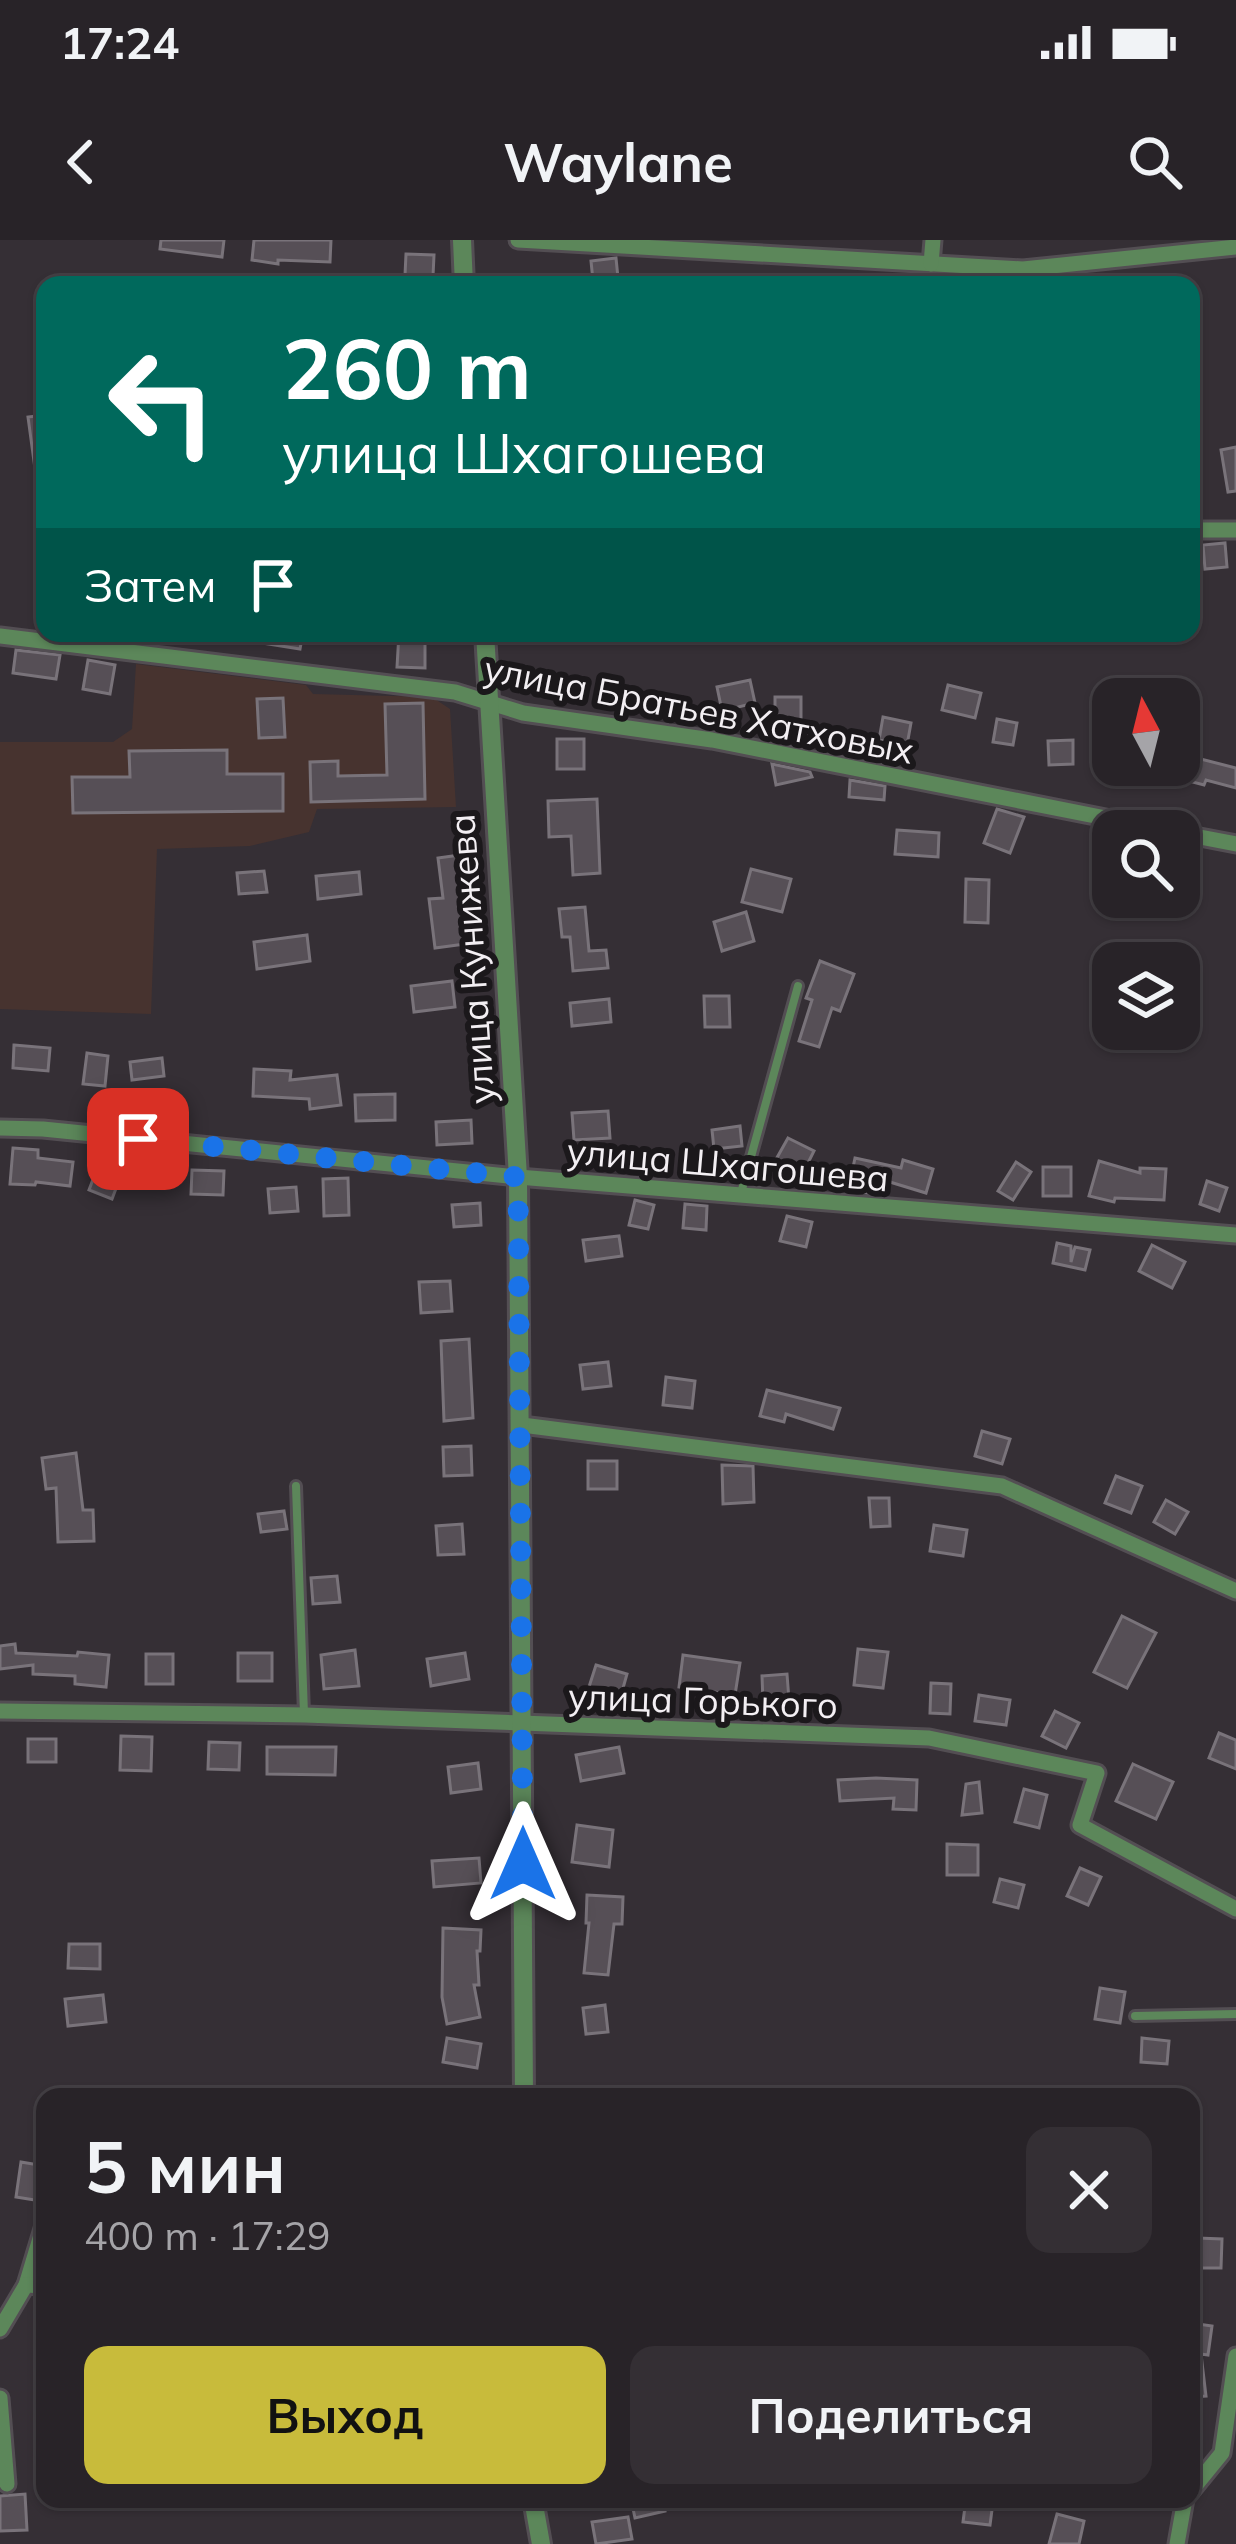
<!DOCTYPE html>
<html lang="ru">
<meta charset="utf-8">
<style>
:root{--surface:#282328;--page:#342f34;--text:#f1f3f6;--muted:#a5a4a8;--line:#444045;--accent:#c8bb3b}
body{margin:0;font-family:Mulish,sans-serif;background:var(--page);color:var(--text);height:100vh;display:flex;flex-direction:column;font-size:45px;white-space:nowrap}
*{box-sizing:border-box;margin:0}
p{font-size:39px;color:var(--muted)}
.icon{flex:none;width:66px;height:66px;fill:none;stroke:currentColor;stroke-width:2;stroke-linecap:round;stroke-linejoin:round}
.map{position:relative;flex:1;overflow:hidden}
.drawer{position:absolute;left:36px;top:1848px;width:1164px;height:420px;display:flex;flex-direction:column;background:var(--surface);border-radius:24px;box-shadow:0 3px 9px #0004,0 0 0 3px var(--line)}
.drawer>*{flex:none}
.top-card{position:absolute;left:36px;top:36px;width:1164px;height:366px;border-radius:24px;box-shadow:0 3px 9px #0004,0 0 0 3px var(--line);background:#00695c;color:#fff;overflow:hidden}
.needle{width:78px;rotate:353deg}
.buttons{position:absolute;left:1092px;top:438px;display:grid;gap:24px}
.buttons a{display:grid;place-items:center;width:108px;height:108px;border-radius:24px;background:var(--surface);box-shadow:0 3px 9px #0004,0 0 0 3px var(--line);font-size:60px}
.pin{position:absolute;display:grid;place-items:center;width:102px;height:102px;color:#fff;margin:-51px;border-radius:24px;box-shadow:0 6px 18px #0006}
.me{position:absolute;width:132px;margin:-66px;rotate:0deg;stroke-linejoin:round;filter:drop-shadow(0 0 9px #0008)}
.turn{display:flex;align-items:center;gap:42px;height:252px;padding:0 48px;font-size:54px}
.turn .icon{width:156px;height:156px;stroke-width:2.5}
.turn b{display:block;font-size:84px;line-height:102px}
.then{display:flex;align-items:center;height:114px;padding:0 48px;background:#0003;gap:24px;font-size:45px}
.round{display:grid;place-items:center;flex:none;width:126px;height:126px;border-radius:24px;background:var(--page)}
.head{display:flex;align-items:center;justify-content:space-between;height:204px;padding:0 48px}
h1{font-size:72px;font-weight:700;line-height:90px}
.cta{display:flex;gap:24px;margin-top:auto;padding:24px 48px}
.cta a{flex:1;height:138px;border-radius:24px;background:var(--accent);color:#111;font-size:48px;font-weight:700;line-height:138px;text-align:center}
.cta a+a{background:var(--page);color:var(--text)}
.status{display:flex;justify-content:space-between;align-items:center;height:84px;padding:0 60px;background:var(--surface);direction:ltr}
.status svg{height:33px;fill:currentColor}
header{display:flex;justify-content:space-between;align-items:center;height:156px;padding:0 48px;background:var(--surface);font-size:54px;font-weight:700}
.map>svg:first-child{display:block}
.education{fill:#47332f}
.building{fill:#564f56;stroke:#79737a;stroke-width:3}
.lines{fill:none;stroke-linecap:round;stroke-linejoin:round}
.service-casing{stroke:#534e53;stroke-width:14}
.minor-casing{stroke:#534e53;stroke-width:21}
.tertiary-casing{stroke:#534e53;stroke-width:24}
.service{stroke:#5c875a;stroke-width:8}
.minor{stroke:#5c875a;stroke-width:15}
.tertiary{stroke:#5c875a;stroke-width:18}
.route{stroke:#1a73e8;stroke-width:21;stroke-dasharray:0 37.8}
.labels{text-anchor:middle;dominant-baseline:central;stroke-width:12;stroke-linejoin:round;paint-order:stroke}
.street-label{font-size:36px;fill:#f3eff3;stroke:#1b181b}
</style>
<div class="status"><b>17:24</b><svg viewBox="0 0 49 12"><path d="M0 12V9h3v3zM5 12V6h3v6zM10 12V3h3v9zM15 12V0h3v12zM26 1h20v11H26zM47 4h2v5h-2z"/></svg></div>
<header><svg class="icon" aria-label="back" viewBox="0 0 24 24"><path d="M15 5l-7 7 7 7"/></svg>Waylane<svg class="icon" aria-label="search" viewBox="0 0 24 24"><circle cx="10" cy="10" r="6"/><path d="M15 15l6 6"/></svg></header>
<div class="map">
<svg width="1236" height="2304" viewBox="0 0 1236 2304">
<rect width="100%" height="100%" fill="#352f35"/>
<polygon class="education" points="136,424 306,445 313,454 432,457 450,469 456,567 317,569 309,592 250,606 157,609 151,774 0,769 0,502 113,502 132,489"/>
<g class="building">
<polygon points="161,0 224,0 222,17 160,9"/>
<polygon points="254,0 331,0 330,22 278,20 278,24 252,20"/>
<polygon points="406,14 434,15 433,36 405,35"/>
<polygon points="616,18 618,38 593,41 591,21"/>
<polygon points="45,175 45,235 36,236 28,177"/>
<polygon points="1236,207 1236,251 1228,252 1221,210"/>
<polygon points="1225,303 1227,327 1205,329 1203,305"/>
<polygon points="251,393 303,393 300,409 250,401"/>
<polygon points="399,393 425,393 425,428 397,427"/>
<polygon points="16,410 60,415 56,439 13,433"/>
<polygon points="88,420 115,425 110,454 83,449"/>
<polygon points="750,440 755,463 722,471 717,447"/>
<polygon points="948,445 981,453 975,478 942,470"/>
<rect x="775" y="457" width="26" height="30"/>
<polygon points="283,458 285,497 259,498 257,459"/>
<polygon points="423,463 425,559 311,562 310,522 338,521 338,536 387,535 385,464"/>
<polygon points="883,477 911,483 907,505 879,500"/>
<polygon points="997,479 1017,483 1013,505 993,502"/>
<rect x="557" y="499" width="27" height="30"/>
<polygon points="1073,500 1073,524 1049,525 1048,501"/>
<polygon points="227,510 227,534 283,534 283,571 73,573 72,537 130,537 129,511"/>
<polygon points="1181,514 1236,528 1236,548 1206,540 1204,545 1147,530 1147,525 1179,525"/>
<polygon points="772,524 810,532 812,537 776,545"/>
<polygon points="850,540 885,546 884,560 849,557"/>
<polygon points="597,559 600,633 573,635 571,596 549,597 548,561"/>
<polygon points="997,569 1024,577 1010,613 984,603"/>
<polygon points="897,590 939,593 938,617 895,614"/>
<polygon points="467,614 480,702 435,708 429,659 443,658 438,618"/>
<polygon points="751,629 791,639 782,672 742,662"/>
<polygon points="264,631 267,652 239,654 237,633"/>
<polygon points="359,632 361,654 318,659 316,636"/>
<polygon points="966,639 989,640 988,683 965,682"/>
<polygon points="585,667 589,711 606,710 608,728 573,731 570,697 562,697 559,669"/>
<polygon points="746,672 754,701 722,711 714,682"/>
<polygon points="307,695 310,721 257,729 254,702"/>
<polygon points="820,721 854,734 840,771 832,768 819,807 799,801 812,760 806,758"/>
<polygon points="452,741 455,767 414,772 411,746"/>
<polygon points="704,756 729,756 730,787 705,787"/>
<polygon points="609,759 611,782 572,786 570,763"/>
<polygon points="14,805 50,808 48,831 13,828"/>
<polygon points="87,813 108,816 105,846 83,844"/>
<polygon points="162,818 164,836 132,840 130,822"/>
<polygon points="254,829 291,831 290,840 337,835 341,865 310,869 309,859 253,856"/>
<polygon points="395,854 395,880 356,881 355,855"/>
<polygon points="608,871 610,898 574,900 572,873"/>
<polygon points="471,880 472,903 437,905 436,882"/>
<polygon points="740,886 742,906 714,909 712,890"/>
<polygon points="788,898 814,911 801,937 774,923"/>
<polygon points="13,908 38,910 38,918 73,922 70,946 36,942 35,945 10,944"/>
<polygon points="855,918 901,928 903,920 933,929 926,953 880,939 877,954 848,951"/>
<polygon points="100,921 123,930 112,959 89,950"/>
<polygon points="1099,921 1140,933 1140,928 1166,929 1164,960 1115,958 1114,962 1089,956"/>
<polygon points="1016,922 1031,932 1013,960 998,951"/>
<rect x="1043" y="927" width="28" height="29"/>
<polygon points="192,930 224,931 223,955 191,954"/>
<polygon points="348,938 349,975 324,976 323,939"/>
<polygon points="1207,941 1227,948 1219,971 1200,964"/>
<polygon points="296,947 298,971 270,973 268,949"/>
<polygon points="635,960 654,965 648,989 629,985"/>
<polygon points="480,963 481,985 454,987 452,965"/>
<polygon points="685,964 707,966 706,990 683,988"/>
<polygon points="787,976 812,982 806,1007 780,1001"/>
<polygon points="619,996 622,1016 586,1021 583,1000"/>
<polygon points="1057,1003 1071,1006 1071,1022 1075,1007 1090,1010 1085,1030 1053,1023"/>
<polygon points="1152,1005 1185,1022 1172,1048 1139,1031"/>
<polygon points="450,1041 452,1071 421,1073 419,1042"/>
<polygon points="469,1099 473,1178 444,1181 441,1101"/>
<polygon points="608,1122 611,1146 583,1149 580,1125"/>
<polygon points="666,1137 695,1141 692,1168 663,1165"/>
<polygon points="767,1150 840,1168 833,1189 786,1174 784,1182 760,1176"/>
<polygon points="982,1191 1010,1199 1002,1224 975,1216"/>
<polygon points="471,1206 472,1235 444,1236 443,1207"/>
<polygon points="76,1213 83,1270 93,1270 94,1301 58,1302 56,1248 46,1249 42,1218"/>
<rect x="588" y="1221" width="29" height="28"/>
<polygon points="722,1225 753,1226 754,1262 723,1264"/>
<polygon points="1116,1236 1142,1246 1131,1273 1105,1263"/>
<polygon points="869,1258 889,1258 890,1286 871,1287"/>
<polygon points="1166,1260 1188,1272 1175,1294 1154,1282"/>
<polygon points="284,1271 287,1289 261,1292 258,1274"/>
<polygon points="462,1284 464,1314 438,1315 436,1286"/>
<polygon points="934,1285 967,1290 963,1316 930,1311"/>
<polygon points="337,1336 340,1362 313,1364 311,1338"/>
<polygon points="1122,1376 1156,1393 1127,1448 1094,1432"/>
<polygon points="15,1404 16,1413 77,1416 78,1412 109,1415 106,1447 75,1444 75,1436 33,1434 33,1425 0,1429 0,1406"/>
<polygon points="858,1409 888,1412 883,1448 854,1445"/>
<polygon points="355,1410 359,1446 324,1449 321,1415"/>
<rect x="238" y="1413" width="34" height="28"/>
<polygon points="465,1413 469,1439 431,1446 427,1419"/>
<rect x="146" y="1414" width="27" height="30"/>
<polygon points="683,1415 740,1423 735,1455 679,1447"/>
<polygon points="596,1425 627,1434 620,1459 588,1450"/>
<polygon points="787,1434 789,1460 763,1462 762,1436"/>
<polygon points="931,1443 951,1444 950,1474 930,1473"/>
<polygon points="979,1455 1010,1460 1006,1485 975,1481"/>
<polygon points="1055,1471 1079,1483 1066,1508 1042,1496"/>
<polygon points="1219,1493 1236,1500 1236,1529 1209,1518"/>
<polygon points="121,1496 152,1497 151,1531 120,1530"/>
<rect x="28" y="1499" width="28" height="23"/>
<polygon points="209,1502 240,1503 239,1530 208,1529"/>
<polygon points="267,1507 336,1507 335,1535 267,1534"/>
<polygon points="619,1507 624,1533 581,1541 576,1515"/>
<polygon points="478,1523 481,1549 451,1553 448,1527"/>
<polygon points="1133,1524 1173,1542 1156,1579 1116,1561"/>
<polygon points="876,1538 917,1540 916,1570 893,1569 894,1558 840,1561 838,1540"/>
<polygon points="979,1542 982,1573 962,1575 966,1544"/>
<polygon points="1024,1549 1047,1555 1039,1588 1015,1582"/>
<polygon points="577,1585 613,1590 609,1627 572,1622"/>
<polygon points="947,1604 978,1605 978,1635 947,1635"/>
<polygon points="479,1618 481,1643 434,1647 432,1621"/>
<polygon points="1080,1628 1101,1637 1088,1665 1067,1656"/>
<polygon points="1000,1639 1024,1645 1018,1668 994,1662"/>
<polygon points="587,1655 623,1657 622,1684 614,1684 608,1735 584,1733 589,1683 586,1683"/>
<polygon points="443,1688 481,1690 480,1711 477,1711 479,1745 474,1745 480,1777 447,1784 442,1757"/>
<polygon points="69,1704 100,1704 100,1729 68,1728"/>
<polygon points="1100,1748 1125,1752 1120,1783 1095,1779"/>
<polygon points="103,1755 106,1782 68,1786 65,1759"/>
<polygon points="605,1765 608,1792 586,1794 583,1768"/>
<polygon points="447,1798 481,1804 477,1828 443,1822"/>
<polygon points="1142,1798 1169,1801 1167,1824 1141,1822"/>
<polygon points="21,1922 45,1926 41,1961 16,1957"/>
<polygon points="1197,1998 1222,1999 1221,2028 1197,2028"/>
<polygon points="1191,2083 1212,2086 1208,2115 1201,2114 1206,2156 1191,2157"/>
<polygon points="25,2254 27,2290 0,2291 0,2256"/>
<polygon points="631,2259 663,2259 665,2271 635,2278"/>
<polygon points="966,2259 993,2262 990,2285 963,2282"/>
<polygon points="1057,2274 1084,2281 1079,2304 1049,2304"/>
<polygon points="628,2277 632,2299 596,2304 592,2282"/>
</g>
<g class="lines">
<defs>
<g id="service">
<polyline points="741,953 798,746"/>
<polyline points="296,1246 304,1474"/>
<polyline points="1135,1776 1236,1774"/>
</g>
<g id="minor">
<polyline points="518,0 1023,29 1236,7"/>
<polyline points="931,24 933,0"/>
<polyline points="1191,290 1236,290"/>
<polyline points="0,396 455,452 523,473 712,500 1171,591"/>
<polyline points="1179,593 1236,604"/>
<polyline points="0,888 43,889 518,937 1236,995"/>
<polyline points="522,1185 1002,1246 1236,1351"/>
<polyline points="0,1471 305,1475 929,1498 1097,1533 1080,1585 1236,1669"/>
<polyline points="26,2045 45,1982"/>
<polyline points="0,2089 26,2045 45,2046"/>
<polyline points="0,2158 7,2244"/>
<polyline points="1191,2251 1222,2213 1236,2116"/>
<polyline points="1177,2304 1185,2259"/>
</g>
<g id="tertiary">
<polyline points="462,0 464,45"/>
<polyline points="485,393 518,937 524,1857"/>
<polyline points="533,2259 541,2304"/>
</g>
</defs>
<use href="#service" class="service-casing"/>
<use href="#minor" class="minor-casing"/>
<use href="#tertiary" class="tertiary-casing"/>
<use href="#service" class="service"/>
<use href="#minor" class="minor"/>
<use href="#tertiary" class="tertiary"/>
</g>
<g class="lines">
<polyline class="route" points="138,899 518,937 523,1624"/>
</g>
<g class="labels">
<g class="street-label">
<text transform="translate(699 469) rotate(11)">улица Братьев Хатховых</text>
<text transform="translate(471 719) rotate(-94)">улица Кунижева</text>
<text transform="translate(728 924) rotate(5)">улица Шхагошева</text>
<text transform="translate(703 1460) rotate(2)">улица Горького</text>
</g>
</g>
</svg>
<div class="buttons">
<a><svg class="needle" viewBox="-14 -14 28 28"><path d="M0-13l5 13h-10z" fill="#e53935"/><path d="M0 13l5-13h-10z" fill="#a5a4a8"/></svg></a>
<a><svg class="icon" aria-label="search" viewBox="0 0 24 24"><circle cx="10" cy="10" r="6"/><path d="M15 15l6 6"/></svg></a>
<a><svg class="icon" aria-label="layers" viewBox="0 0 24 24"><path d="M12 4l9 5-9 5-9-5zM3 14l9 5 9-5"/></svg></a>
</div>
<div class="pin" style="left:138px;top:899px;background:#d93025"><svg class="icon" aria-label="arrive" viewBox="0 0 24 24"><path d="M6 21V4h12l-3 4 3 4H6"/></svg></div>
<svg class="me" style="left:523px;top:1624px" viewBox="-20 -20 40 40"><path d="M0-17L14 15 0 8-14 15z" fill="#1a73e8" stroke="#fff" stroke-width="4"/></svg>
<div class="top-card">
<div class="turn"><svg class="icon" aria-label="left" viewBox="0 0 24 24"><path d="M17 20v-9H6M10 6l-5 5 5 5"/></svg><div><b>260 m</b>улица Шхагошева</div></div>
<div class="then">Затем<svg class="icon" aria-label="arrive" viewBox="0 0 24 24"><path d="M6 21V4h12l-3 4 3 4H6"/></svg></div>
</div>
<section class="drawer">
<div class="head"><div><h1>5 мин</h1><p>400 m · 17:29</p></div><a class="round"><svg class="icon" aria-label="close" viewBox="0 0 24 24"><path d="M6 6l12 12M18 6L6 18"/></svg></a></div>
<div class="cta"><a>Выход</a><a>Поделиться</a></div>
</section>
</div>
